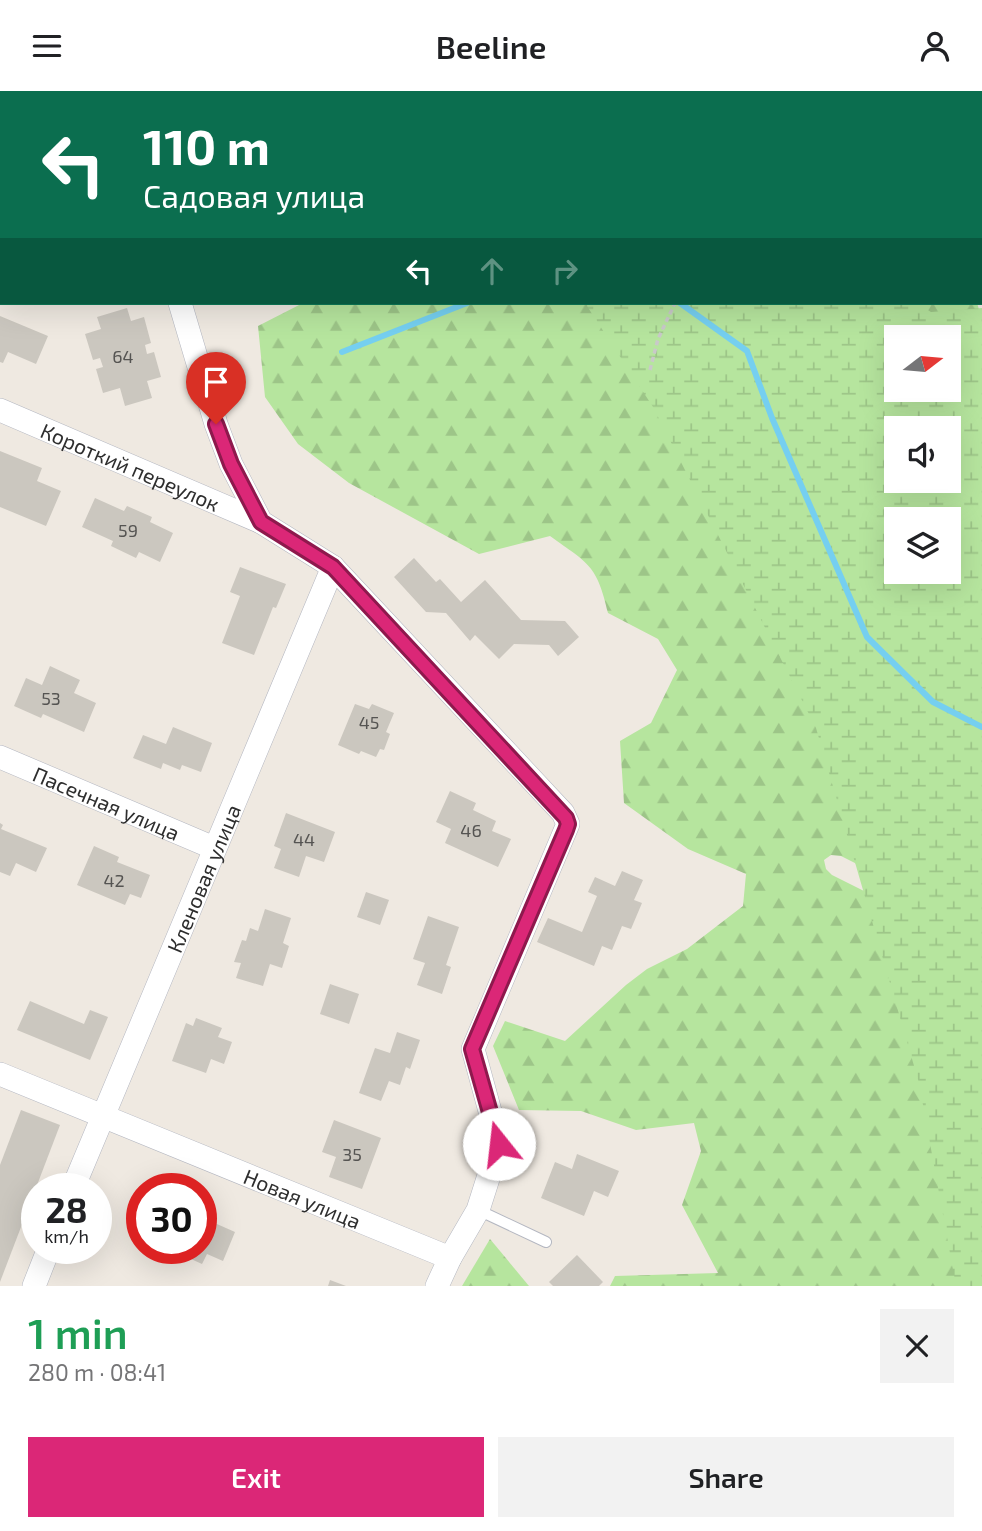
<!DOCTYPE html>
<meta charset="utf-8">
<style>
:root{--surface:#fff;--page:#f2f2f2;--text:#202124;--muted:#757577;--accent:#db2777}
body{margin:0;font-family:"Exo 2",sans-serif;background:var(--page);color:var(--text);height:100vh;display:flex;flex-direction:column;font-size:26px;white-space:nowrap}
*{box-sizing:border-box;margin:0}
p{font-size:23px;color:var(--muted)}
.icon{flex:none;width:38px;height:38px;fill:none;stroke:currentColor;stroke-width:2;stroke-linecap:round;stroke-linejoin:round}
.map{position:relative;height:1195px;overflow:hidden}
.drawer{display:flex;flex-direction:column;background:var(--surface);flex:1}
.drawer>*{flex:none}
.hud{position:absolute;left:0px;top:0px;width:984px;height:214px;box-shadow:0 7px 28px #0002;background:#0b6e4f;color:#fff;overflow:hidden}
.needle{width:46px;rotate:74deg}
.controls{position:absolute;left:884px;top:234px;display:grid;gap:14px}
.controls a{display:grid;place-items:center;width:77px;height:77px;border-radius:0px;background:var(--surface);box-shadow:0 7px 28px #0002;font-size:35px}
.speed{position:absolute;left:21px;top:1082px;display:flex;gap:14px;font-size:35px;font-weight:700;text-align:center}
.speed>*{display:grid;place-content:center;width:91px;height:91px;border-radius:50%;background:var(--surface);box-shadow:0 7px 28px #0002;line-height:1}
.speed small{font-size:18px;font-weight:400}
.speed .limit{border:10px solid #d22;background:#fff;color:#111}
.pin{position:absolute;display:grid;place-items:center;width:60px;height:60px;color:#fff;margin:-72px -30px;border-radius:50% 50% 50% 0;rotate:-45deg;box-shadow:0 0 7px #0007}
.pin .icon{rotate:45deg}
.me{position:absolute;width:77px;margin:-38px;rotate:344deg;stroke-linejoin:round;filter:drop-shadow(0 0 5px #0008)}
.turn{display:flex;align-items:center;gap:24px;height:147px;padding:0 28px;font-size:32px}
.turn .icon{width:91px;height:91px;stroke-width:2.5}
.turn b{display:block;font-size:49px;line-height:60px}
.lanes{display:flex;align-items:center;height:66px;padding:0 28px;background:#0003;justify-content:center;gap:35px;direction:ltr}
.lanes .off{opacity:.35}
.round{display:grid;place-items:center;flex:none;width:74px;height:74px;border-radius:0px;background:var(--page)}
.summary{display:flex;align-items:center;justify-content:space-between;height:119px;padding:0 28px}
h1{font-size:42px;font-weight:600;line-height:52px;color:#1e9e55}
.primary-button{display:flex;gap:14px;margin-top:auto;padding:14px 28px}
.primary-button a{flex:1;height:80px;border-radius:0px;background:var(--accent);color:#fff;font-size:28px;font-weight:600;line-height:80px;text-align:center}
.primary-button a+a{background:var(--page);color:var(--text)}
header{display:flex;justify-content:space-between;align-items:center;height:91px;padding:0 28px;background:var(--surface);font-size:32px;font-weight:600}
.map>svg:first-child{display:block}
.forest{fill:url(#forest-firs);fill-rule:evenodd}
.wetland{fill:url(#wetland-marsh);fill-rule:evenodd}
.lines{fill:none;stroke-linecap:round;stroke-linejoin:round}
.stream{stroke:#75cff0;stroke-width:6}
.building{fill:#cbc7bf}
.lane-casing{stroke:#b4b7c1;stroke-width:12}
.street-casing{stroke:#b4b7c1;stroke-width:24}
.path{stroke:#c9c9c9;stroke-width:3.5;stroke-dasharray:5 3.5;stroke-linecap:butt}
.lane{stroke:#fff;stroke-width:10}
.street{stroke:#fff;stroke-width:23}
.route-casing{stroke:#8e194d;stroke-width:18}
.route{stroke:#db2777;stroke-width:12}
.labels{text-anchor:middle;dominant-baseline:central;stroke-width:5;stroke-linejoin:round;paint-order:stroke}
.number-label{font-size:18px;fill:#555452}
.street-label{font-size:21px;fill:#2e2e2e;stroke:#fff}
</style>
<header><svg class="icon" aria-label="menu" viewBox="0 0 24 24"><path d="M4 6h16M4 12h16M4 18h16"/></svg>Beeline<svg class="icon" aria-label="person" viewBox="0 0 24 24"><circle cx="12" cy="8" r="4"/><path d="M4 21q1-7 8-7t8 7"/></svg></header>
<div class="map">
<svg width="982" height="1195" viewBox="0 0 982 1195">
<defs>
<pattern id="forest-firs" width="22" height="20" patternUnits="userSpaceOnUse" patternTransform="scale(1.75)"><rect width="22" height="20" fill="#b6e59e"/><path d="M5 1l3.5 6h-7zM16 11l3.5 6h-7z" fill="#9dc588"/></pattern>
<pattern id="wetland-marsh" width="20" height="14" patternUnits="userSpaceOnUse" patternTransform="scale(1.75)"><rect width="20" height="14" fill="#b6e59e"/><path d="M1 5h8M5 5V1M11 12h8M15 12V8" fill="none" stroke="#9dc588"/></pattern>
</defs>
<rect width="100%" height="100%" fill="#efe9e1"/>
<g class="forest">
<polygon points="259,0 906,0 908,2 259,2"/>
<path d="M303,212h674l5,16v608l-141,-71 -10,-1 -7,5 2,9 6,6 150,75v336h-372l5,-10 103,-3 -36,-68 19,-54 -7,-28 -58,7 -55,-19 -62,-1 -26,-64 12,-25 60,20 61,-56 21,-16 40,-20 56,-43 3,-32 -58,-25 -64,-46 -4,-62 31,-18 26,-53 -19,-31 -50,-26c-11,-48 -19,-49 -58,-77l-71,18 -130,-71 -51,-39 -33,-47 -7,-71zM896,247h52v52h-52zM896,338h52v52h-52zM896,429h52v52h-52z"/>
<polygon points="490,1148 529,1195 462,1195"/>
</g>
<g class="wetland">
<polygon points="417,0 740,0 741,2 419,2"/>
<path d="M585,212h331l15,9 51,-4v978h-26l-37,-203 -103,-355 -163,-321zM896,247h52v52h-52zM896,338h52v52h-52zM896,429h52v52h-52z"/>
</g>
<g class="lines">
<g class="stream">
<polyline points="535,0 537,2"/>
<polyline points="680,212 747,260 772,327 867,546 933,611 982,636"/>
<polyline points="342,261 467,212"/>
</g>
</g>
<g class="building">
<polygon points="127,217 131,230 144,226 151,252 145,254 147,263 154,261 161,286 147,290 152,307 125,315 120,297 103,302 96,278 103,276 100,267 93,269 85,243 101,238 97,226"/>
<polygon points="0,225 48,245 36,273 8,261 3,272 0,271"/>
<polygon points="0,360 42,377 37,390 61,400 46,435 0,416"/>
<polygon points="95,407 124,420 127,415 152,426 150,431 173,442 160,471 139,461 136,467 111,455 113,450 82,436"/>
<polygon points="414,467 436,491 440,488 461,511 485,489 521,529 565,530 579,546 558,565 549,554 514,553 499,568 475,544 470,550 446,522 426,521 394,486"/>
<polygon points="240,476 286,493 276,517 273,516 254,564 222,552 240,505 230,501"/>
<polygon points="50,575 80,589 74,602 96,612 84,641 43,623 41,627 14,615 26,587 42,594"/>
<polygon points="355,613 369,618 372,613 394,622 386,641 390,643 384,659 380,658 376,666 361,660 359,663 338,654"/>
<polygon points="173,636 212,652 201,681 182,674 180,679 163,672 161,678 133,667 143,644 166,653"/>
<polygon points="450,700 476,712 473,719 496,730 492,740 511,748 498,776 445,752 451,738 436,731"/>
<polygon points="286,722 335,741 324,771 306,765 299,786 274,777 281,758 274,755"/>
<polygon points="0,732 3,734 1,738 47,757 36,781 16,772 10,785 0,781"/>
<polygon points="94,755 119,766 117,771 150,784 141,807 130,803 125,814 77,794"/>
<polygon points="622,780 643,789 634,809 642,812 631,838 622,835 612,859 602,855 594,875 537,851 548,827 582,841 597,805 588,801 595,786 615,795"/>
<polygon points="366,801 389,809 380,834 357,826"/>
<polygon points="265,818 291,827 283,852 289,855 282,877 270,873 263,895 236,887 241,872 234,871 242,849 246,850 250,837 258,840"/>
<polygon points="428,825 459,836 446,874 451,876 442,903 417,894 425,872 413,868"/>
<polygon points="330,893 359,903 349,933 320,923"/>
<polygon points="30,910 84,933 90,919 108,926 90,969 17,939"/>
<polygon points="196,927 222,937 218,946 232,951 224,973 211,968 206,982 172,970 186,932 193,935"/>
<polygon points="397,941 420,949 410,978 406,976 400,994 389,990 381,1010 359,1002 375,957 390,962"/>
<polygon points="21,1019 60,1034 0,1191 0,1074"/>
<polygon points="334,1029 381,1047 362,1098 329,1086 336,1066 322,1061"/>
<polygon points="577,1063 619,1080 608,1106 594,1100 584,1125 541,1107 555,1071 572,1078"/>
<polygon points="201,1126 235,1141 223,1170 207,1163 202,1173 180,1163 183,1157 201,1157"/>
<polygon points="577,1164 603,1191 599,1195 553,1195 549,1191"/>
<polygon points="330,1189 346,1195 328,1195"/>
</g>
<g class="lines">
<defs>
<polyline id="lane" points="478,1119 546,1151"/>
<g id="street">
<polyline points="110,0 111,2"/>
<polyline points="892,0 893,2"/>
<polyline points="925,2 926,0"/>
<polyline points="180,212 216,333 231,373 261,431 333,476 563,722 568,733 473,958 499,1053 478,1119 450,1167 437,1195"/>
<path id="s1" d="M0,319l261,112"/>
<path id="s2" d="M0,666l214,91"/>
<path id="s3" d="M0,983l450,184"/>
<path id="s4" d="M73,1097l260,-621"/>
<polyline points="34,1195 49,1157"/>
</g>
</defs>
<use href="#lane" class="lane-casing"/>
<use href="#street" class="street-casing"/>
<polyline class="path" points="650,279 658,248 675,212"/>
<use href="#lane" class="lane"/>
<use href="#street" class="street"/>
</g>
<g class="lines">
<defs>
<polyline id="route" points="216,333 231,373 261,431 333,476 566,727 568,733 566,739 472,958 499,1053"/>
</defs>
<use href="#route" class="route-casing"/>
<use href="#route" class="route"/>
</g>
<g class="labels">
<g class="number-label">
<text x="123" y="265">64</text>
<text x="128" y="439">59</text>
<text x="51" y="607">53</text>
<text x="369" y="631">45</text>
<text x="471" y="739">46</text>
<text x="304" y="748">44</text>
<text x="114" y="789">42</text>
<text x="352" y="1063">35</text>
</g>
<g class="street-label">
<text stroke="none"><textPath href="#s1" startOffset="142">Короткий переулок</textPath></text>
<text stroke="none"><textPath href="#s2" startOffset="116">Пасечная улица</textPath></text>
<text stroke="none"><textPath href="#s4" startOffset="336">Кленовая улица</textPath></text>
<text stroke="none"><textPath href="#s3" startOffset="327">Новая улица</textPath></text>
</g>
</g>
</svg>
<div class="controls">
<a><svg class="needle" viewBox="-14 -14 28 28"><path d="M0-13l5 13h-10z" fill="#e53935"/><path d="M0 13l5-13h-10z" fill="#757577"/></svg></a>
<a><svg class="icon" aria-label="sound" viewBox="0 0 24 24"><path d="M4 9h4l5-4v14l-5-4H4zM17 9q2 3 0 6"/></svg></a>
<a><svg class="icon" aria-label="layers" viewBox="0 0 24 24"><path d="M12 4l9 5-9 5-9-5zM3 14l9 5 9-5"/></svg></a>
</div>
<div class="speed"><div>28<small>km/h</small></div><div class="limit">30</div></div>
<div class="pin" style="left:216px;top:333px;background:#d93025"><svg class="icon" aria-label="arrive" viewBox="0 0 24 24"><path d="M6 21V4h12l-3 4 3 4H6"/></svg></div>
<svg class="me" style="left:499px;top:1053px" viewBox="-20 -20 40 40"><circle r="19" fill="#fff"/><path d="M0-13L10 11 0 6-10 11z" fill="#db2777"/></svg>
<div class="hud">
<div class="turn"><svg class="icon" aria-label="left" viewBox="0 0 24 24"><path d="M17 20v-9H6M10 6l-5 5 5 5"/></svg><div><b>110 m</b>Садовая улица</div></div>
<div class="lanes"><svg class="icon" aria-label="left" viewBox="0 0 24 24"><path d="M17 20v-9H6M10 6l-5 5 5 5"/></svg><svg class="icon off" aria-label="ahead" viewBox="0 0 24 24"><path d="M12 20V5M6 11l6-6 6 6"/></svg><svg class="icon off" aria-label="right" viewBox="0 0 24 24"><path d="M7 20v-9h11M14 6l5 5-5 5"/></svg></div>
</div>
</div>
<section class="drawer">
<div class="summary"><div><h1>1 min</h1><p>280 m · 08:41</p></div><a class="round"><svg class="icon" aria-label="close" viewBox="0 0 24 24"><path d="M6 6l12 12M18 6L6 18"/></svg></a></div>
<div class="primary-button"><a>Exit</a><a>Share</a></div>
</section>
